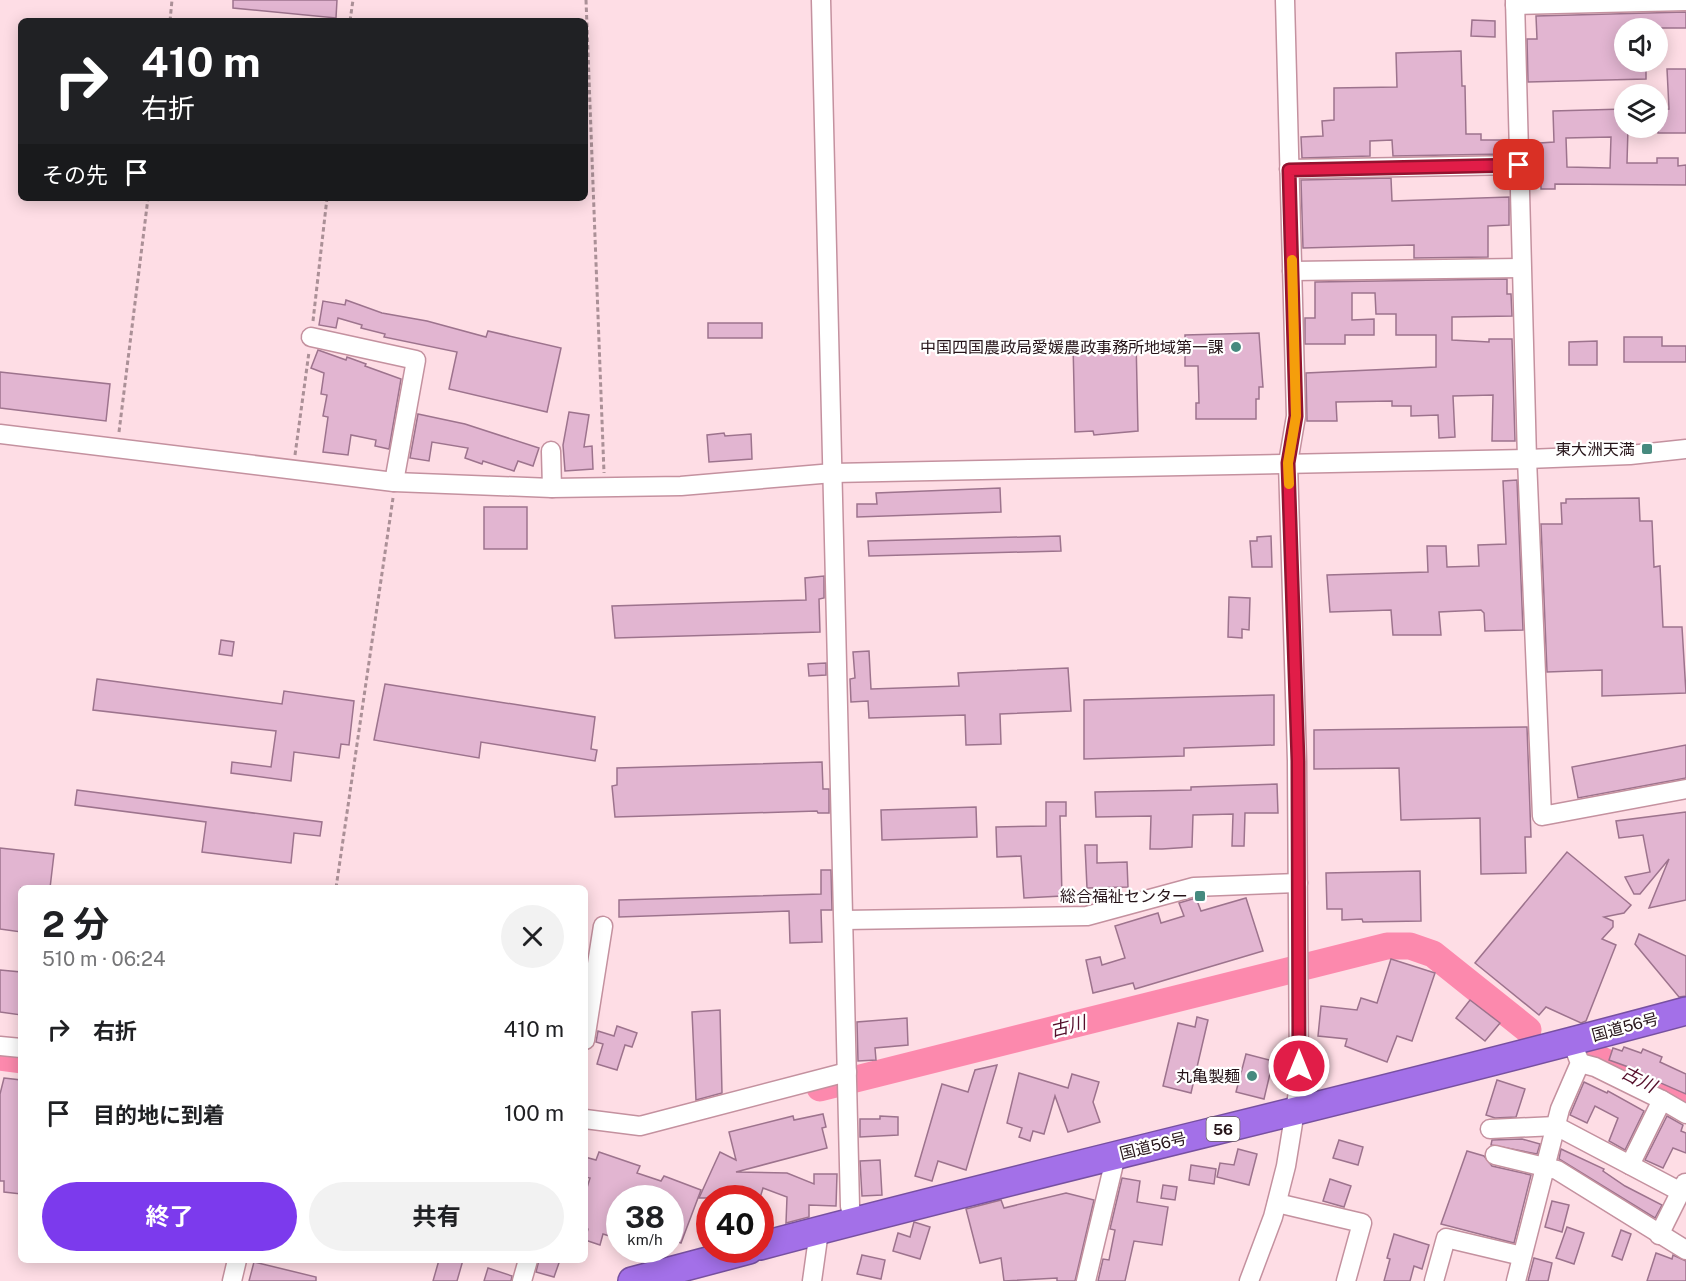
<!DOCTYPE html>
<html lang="ja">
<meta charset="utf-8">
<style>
:root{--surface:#fff;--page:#f2f2f2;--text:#202124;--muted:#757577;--accent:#7c3aed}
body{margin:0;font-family:"Public Sans","Noto Sans JP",sans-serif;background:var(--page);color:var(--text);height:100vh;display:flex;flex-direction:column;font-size:22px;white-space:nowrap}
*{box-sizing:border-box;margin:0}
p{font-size:20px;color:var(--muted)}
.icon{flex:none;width:33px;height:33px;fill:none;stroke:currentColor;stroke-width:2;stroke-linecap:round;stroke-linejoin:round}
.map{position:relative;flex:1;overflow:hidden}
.details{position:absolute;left:18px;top:885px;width:570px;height:378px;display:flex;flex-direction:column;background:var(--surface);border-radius:9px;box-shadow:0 3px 15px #0003}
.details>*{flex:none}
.top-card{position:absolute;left:18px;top:18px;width:570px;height:183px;border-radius:9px;box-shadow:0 3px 15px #0003;background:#202124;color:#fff;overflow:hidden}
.fabs{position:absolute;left:1614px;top:18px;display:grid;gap:12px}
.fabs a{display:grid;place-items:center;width:54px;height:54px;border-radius:50%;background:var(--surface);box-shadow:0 3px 15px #0003;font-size:30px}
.speed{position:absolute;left:606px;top:1185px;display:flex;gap:12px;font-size:30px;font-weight:700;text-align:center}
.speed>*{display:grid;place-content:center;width:78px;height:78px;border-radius:50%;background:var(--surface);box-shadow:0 3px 15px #0003;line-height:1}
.speed small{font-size:15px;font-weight:400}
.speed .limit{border:9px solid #d22;background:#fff;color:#111}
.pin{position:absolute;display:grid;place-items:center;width:51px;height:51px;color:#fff;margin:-26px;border-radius:12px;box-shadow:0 3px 9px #0006}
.me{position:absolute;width:66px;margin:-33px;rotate:0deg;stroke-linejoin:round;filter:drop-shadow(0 0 4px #0008)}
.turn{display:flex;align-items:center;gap:21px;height:126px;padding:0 24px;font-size:27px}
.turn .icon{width:78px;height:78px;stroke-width:2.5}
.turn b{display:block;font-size:42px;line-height:51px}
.then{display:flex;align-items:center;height:57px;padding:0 24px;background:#0003;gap:12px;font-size:22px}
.round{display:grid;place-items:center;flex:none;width:63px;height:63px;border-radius:32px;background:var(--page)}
.summary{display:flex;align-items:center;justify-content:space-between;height:102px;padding:0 24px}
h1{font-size:36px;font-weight:700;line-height:45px}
.button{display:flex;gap:12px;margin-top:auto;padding:12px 24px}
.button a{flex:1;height:69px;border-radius:36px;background:var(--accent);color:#fff;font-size:24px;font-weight:700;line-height:69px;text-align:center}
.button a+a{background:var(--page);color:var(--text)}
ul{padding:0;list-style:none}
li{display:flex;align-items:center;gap:18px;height:84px;padding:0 24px}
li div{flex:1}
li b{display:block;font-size:22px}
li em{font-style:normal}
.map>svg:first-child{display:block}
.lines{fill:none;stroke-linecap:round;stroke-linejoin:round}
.river{stroke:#fc89ad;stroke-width:27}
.building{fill:#e2b5d1;stroke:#9d738d;stroke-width:1.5;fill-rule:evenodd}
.minor-casing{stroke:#c4919f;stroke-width:21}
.highway-casing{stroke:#7750a0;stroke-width:30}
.path{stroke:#ab9097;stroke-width:3;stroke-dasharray:4.5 3;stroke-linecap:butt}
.minor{stroke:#fff;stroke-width:18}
.highway{stroke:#a370e8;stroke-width:27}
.route-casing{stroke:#92132f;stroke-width:15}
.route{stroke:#e11d48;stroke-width:10}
.slow{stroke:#f59e0b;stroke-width:10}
.poi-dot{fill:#468a7f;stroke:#fff;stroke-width:2}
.labels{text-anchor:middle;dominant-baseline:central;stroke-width:4.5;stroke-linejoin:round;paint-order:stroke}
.shield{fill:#fff;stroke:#675a5e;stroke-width:1.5}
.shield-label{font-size:15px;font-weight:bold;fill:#261419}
.poi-label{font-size:16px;fill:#261419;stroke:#fff;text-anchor:end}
.street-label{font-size:16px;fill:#261419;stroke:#fff}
.water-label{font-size:18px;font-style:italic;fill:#550f2b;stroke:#fff}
</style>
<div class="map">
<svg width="1686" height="1281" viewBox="0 0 1686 1281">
<rect width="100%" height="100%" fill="#fedde5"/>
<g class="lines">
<g class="river">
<polyline points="1592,1055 1686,1103"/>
<polyline points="0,1057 21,1060"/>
<polyline points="820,1088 1387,946 1410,946 1433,954 1528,1030"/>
</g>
</g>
<g class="building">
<polygon points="233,0 337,0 336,18 233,8"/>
<polygon points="1686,12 1686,28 1624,28 1624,62 1646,62 1646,79 1528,82 1527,39 1537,39 1536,16"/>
<polygon points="1472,20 1495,21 1495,37 1471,36"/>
<polygon points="1461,51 1462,86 1465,86 1466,134 1481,134 1481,140 1504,140 1504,154 1393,156 1392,140 1370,141 1370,156 1302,158 1301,137 1323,136 1322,121 1334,120 1334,88 1397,87 1396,53"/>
<polygon points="1667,69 1686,69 1686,133 1658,133 1658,110 1669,109"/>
<path d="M1624,109v19h4l-1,35h30v-5h21v8l8,-1v20l-131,-1v5h-14l-1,-46 14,-1 -1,-31zM1611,137l-1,31 -43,-1 -1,-29z"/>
<polygon points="1391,178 1392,201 1509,197 1509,225 1488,226 1488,257 1414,258 1414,245 1303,248 1301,180"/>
<polygon points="1507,279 1507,294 1511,294 1512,316 1452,317 1452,340 1489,342 1489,339 1512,339 1515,441 1492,441 1493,395 1453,396 1455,437 1439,438 1438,415 1411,416 1411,406 1392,406 1392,401 1336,402 1337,421 1307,421 1306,373 1436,367 1436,335 1396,335 1396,314 1376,314 1375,293 1352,293 1352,320 1374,319 1374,335 1345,335 1345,344 1305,344 1305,318 1315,318 1315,282"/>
<polygon points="346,300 382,313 427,321 486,337 488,331 561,348 547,412 449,389 457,352 384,337 385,334 361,328 362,325 338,318 336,328 319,325 323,301 345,305"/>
<rect x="708" y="323" width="54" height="15"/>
<polygon points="1259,333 1263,387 1259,387 1259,399 1256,399 1256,419 1196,419 1196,403 1199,403 1198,366 1185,366 1185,335"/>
<polygon points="1624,337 1662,337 1662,346 1686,346 1686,362 1624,362"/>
<polygon points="1136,339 1138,431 1094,435 1093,431 1075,432 1073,343"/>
<polygon points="1597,341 1597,365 1569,365 1569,342"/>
<polygon points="318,350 346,360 347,357 366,364 365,366 401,379 389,449 375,446 376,440 351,435 348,455 323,452 328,417 323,416 327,395 321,394 324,373 311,368"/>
<polygon points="0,372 110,384 106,421 0,408"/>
<polygon points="569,412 589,415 584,447 592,446 593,469 565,471 563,445"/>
<polygon points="418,414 465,424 539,448 533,466 518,461 514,471 483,461 482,464 465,458 468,448 432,442 429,461 410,458"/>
<polygon points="724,433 725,436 751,434 752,459 709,462 707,435"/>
<polygon points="1517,480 1523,630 1485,631 1484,613 1481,610 1439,612 1441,635 1393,635 1391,610 1330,612 1327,575 1428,572 1427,546 1446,546 1447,567 1479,566 1478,545 1506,544 1503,481"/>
<polygon points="1000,488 1001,512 857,517 857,504 877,504 876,493"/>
<polygon points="1639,498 1640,521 1652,521 1654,567 1660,566 1663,627 1682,627 1686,693 1602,696 1602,670 1547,672 1541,524 1562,524 1561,503 1566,503 1566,499"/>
<rect x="484" y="507" width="43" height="42"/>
<polygon points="1060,536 1061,551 869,556 868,541"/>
<polygon points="1271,536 1272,567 1252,567 1250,541 1257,541 1257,537"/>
<polygon points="824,576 824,598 819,599 820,632 615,638 612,606 806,600 805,578"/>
<polygon points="1229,597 1250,598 1249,630 1242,629 1242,638 1228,637"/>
<polygon points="221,640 234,642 232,656 219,654"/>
<polygon points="869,651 871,689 959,686 958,673 1068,668 1071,711 1000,714 1001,744 966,745 965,715 869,718 868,701 851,702 850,679 855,678 853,652"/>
<polygon points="826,663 826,675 809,676 808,664"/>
<polygon points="97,679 282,704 284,691 354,701 349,745 341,744 339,758 294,752 291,781 231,773 232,762 271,767 276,731 93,710"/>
<polygon points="385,684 595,717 591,749 597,750 595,761 481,742 479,758 374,740"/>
<polygon points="1274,695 1274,745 1184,748 1184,756 1084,759 1084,700"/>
<polygon points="1527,727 1531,837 1525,837 1526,873 1481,874 1480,818 1401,820 1399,768 1314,769 1314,730"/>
<polygon points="1686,745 1686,778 1578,798 1572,767"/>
<polygon points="822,762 823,789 829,789 829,813 818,813 817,811 615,817 612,786 617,785 617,768"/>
<polygon points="1277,784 1278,813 1245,813 1244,846 1232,846 1233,814 1193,815 1192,847 1162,849 1150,849 1151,816 1096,817 1095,792 1191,790 1191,787"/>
<polygon points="77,790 322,822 320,836 294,833 291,863 202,852 206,822 75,805"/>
<polygon points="1046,802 1066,802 1066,816 1060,816 1062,896 1024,898 1021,856 997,857 996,827 1046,826"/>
<polygon points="976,807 977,837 882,840 881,810"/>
<polygon points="1686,812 1686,900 1649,908 1669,859 1640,894 1634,894 1625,877 1650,872 1643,835 1619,838 1616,821"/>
<polygon points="1085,845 1097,845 1097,863 1127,862 1128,887 1087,888"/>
<polygon points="0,848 54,854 50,888 21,888 21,932 0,929"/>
<polygon points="1567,852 1631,905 1624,913 1604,917 1613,921 1613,927 1602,939 1616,945 1586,1021 1581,1023 1546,1007 1539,1015 1475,963"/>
<polygon points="821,870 831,870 832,910 821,910 822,942 790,943 789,911 619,917 619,900 821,894"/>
<polygon points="1420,871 1421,921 1363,922 1362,919 1342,920 1342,909 1327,909 1326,873"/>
<polygon points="1196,898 1201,911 1246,898 1263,951 1135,989 1133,983 1093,993 1086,960 1100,957 1102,965 1125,958 1115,926 1158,913 1161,923 1184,916 1179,903"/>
<polygon points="1639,934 1686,956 1686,996 1679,997 1635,944"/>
<polygon points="1391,959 1435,973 1412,1041 1397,1036 1387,1062 1345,1046 1347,1039 1318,1036 1321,1006 1357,1010 1361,998 1377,1003"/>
<polygon points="0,970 21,972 21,1015 0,1012"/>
<polygon points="1470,1000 1500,1023 1485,1041 1456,1018"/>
<polygon points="720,1010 722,1093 696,1100 692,1012"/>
<polygon points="1197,1017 1208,1020 1191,1093 1163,1086 1178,1023 1195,1027"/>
<polygon points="907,1018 908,1045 875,1048 876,1060 858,1061 857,1022"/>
<polygon points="617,1026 637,1033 632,1047 625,1045 617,1070 597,1064 603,1044 596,1042 598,1031 614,1036"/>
<polygon points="1624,1047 1641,1053 1643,1049 1662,1057 1660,1062 1686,1074 1686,1094 1633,1071 1634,1069 1609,1060 1613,1048 1622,1051"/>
<polygon points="1246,1054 1273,1061 1264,1099 1236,1092"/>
<polygon points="997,1065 966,1170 938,1161 932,1181 915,1176 942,1084 968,1092 975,1070"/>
<polygon points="1019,1073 1068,1088 1072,1074 1099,1082 1093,1102 1100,1122 1068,1132 1055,1096 1044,1134 1033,1131 1030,1141 1019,1137 1022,1128 1007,1123"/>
<polygon points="4,1078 21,1080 21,1194 4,1192 4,1181 0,1181 0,1094"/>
<polygon points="1497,1080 1525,1089 1516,1117 1495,1118 1486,1115"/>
<polygon points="1584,1082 1607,1093 1608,1091 1644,1111 1625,1150 1609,1141 1618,1118 1595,1106 1587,1123 1570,1115"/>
<polygon points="823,1114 826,1127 822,1128 827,1148 736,1172 787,1173 814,1184 814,1174 837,1174 836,1206 809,1205 809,1217 786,1223 787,1197 763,1188 760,1198 699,1198 720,1152 736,1160 729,1132 793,1116 794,1120"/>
<polygon points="880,1116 898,1117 898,1135 860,1137 860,1119 880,1119"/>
<polygon points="1667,1116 1683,1125 1681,1131 1686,1133 1686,1153 1673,1148 1663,1168 1645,1160"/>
<polygon points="1522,1139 1540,1144 1537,1154 1491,1145 1492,1140"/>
<polygon points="1339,1140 1363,1147 1358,1165 1333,1158"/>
<polygon points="1238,1149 1257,1154 1249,1185 1217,1177 1220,1163 1234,1165"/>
<polygon points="1561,1149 1604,1169 1603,1171 1625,1186 1662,1205 1655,1218 1559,1159"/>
<polygon points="1467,1151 1484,1156 1492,1166 1531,1175 1514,1243 1441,1224"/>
<polygon points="599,1152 640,1166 637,1173 661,1181 664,1176 701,1190 681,1243 670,1239 670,1198 620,1198 620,1227 616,1238 603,1234 600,1245 585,1240 588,1229 585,1227 585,1194 590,1178 585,1177 585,1157 596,1160"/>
<polygon points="880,1160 882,1195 862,1196 860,1161"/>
<polygon points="1191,1165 1216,1169 1214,1184 1189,1180"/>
<polygon points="1122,1178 1140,1181 1137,1202 1168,1207 1162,1245 1134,1241 1125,1281 1098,1281 1103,1259 1109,1260 1115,1230 1110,1229"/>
<polygon points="1330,1179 1351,1186 1344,1207 1323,1201"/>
<polygon points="1163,1185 1177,1187 1175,1200 1161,1198"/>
<polygon points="1066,1193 1094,1200 1075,1281 1057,1281 1057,1278 1004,1281 1001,1258 980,1263 966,1209 1001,1200 1004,1208"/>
<polygon points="1552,1201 1569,1205 1562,1232 1545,1227"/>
<polygon points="914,1222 930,1227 920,1259 893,1251 898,1233 910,1237"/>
<polygon points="1567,1227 1584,1233 1574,1264 1556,1258"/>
<polygon points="1621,1230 1631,1234 1622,1260 1612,1256"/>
<polygon points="1394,1234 1429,1245 1422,1269 1414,1266 1410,1281 1384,1281 1390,1259 1387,1258"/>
<polygon points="1656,1253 1672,1259 1673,1255 1686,1261 1686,1281 1647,1281"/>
<polygon points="862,1255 885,1260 881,1279 857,1274"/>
<polygon points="1534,1258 1552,1263 1548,1281 1528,1281"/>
<polygon points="439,1260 463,1260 457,1281 433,1281"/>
<polygon points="539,1260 560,1260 554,1277 536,1272"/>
<polygon points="254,1262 316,1277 316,1281 249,1281"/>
<polygon points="488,1268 512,1276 511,1281 484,1281"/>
</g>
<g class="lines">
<defs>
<g id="minor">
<polyline points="821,0 850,1206 854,1222"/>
<polyline points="1515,0 1527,459 1542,816 1686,789"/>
<polyline points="1515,5 1686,1"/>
<polyline points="1289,169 1519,165"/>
<polyline points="1292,271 1521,268"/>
<polyline points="311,337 416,360 394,482"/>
<polyline points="0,434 394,482 552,488 681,486 833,473 1527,459 1630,455 1686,449"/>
<polyline points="551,451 552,488"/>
<polyline points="844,920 1087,916 1194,887 1298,883"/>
<polyline points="585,1040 603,926"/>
<polyline points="0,1046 21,1048"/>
<polyline points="1580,1063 1595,1067 1662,1100 1630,1165"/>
<polyline points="1662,1100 1686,1114"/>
<polyline points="585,1119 640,1126 847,1072"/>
<polyline points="1490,1129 1556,1126 1681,1192"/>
<polyline points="1495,1155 1557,1170 1686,1250"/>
<polyline points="1277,1203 1362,1223 1346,1281"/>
<polyline points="1659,1235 1685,1183"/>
<polyline points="232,1281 237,1260"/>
<polyline points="522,1281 528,1260"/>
<polyline points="812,1281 819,1231"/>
<polyline points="1086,1281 1116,1155"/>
<polyline points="1249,1281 1273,1217 1286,1166 1299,1086 1297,761 1288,463 1296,416 1285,0"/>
<polyline points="1434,1281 1446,1238 1522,1256"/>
<polyline points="1516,1281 1560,1109 1580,1063 1572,1042"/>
</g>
<g id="highway">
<path d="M760,1246c308,-82 619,-152 926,-235"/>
<polyline points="632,1281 749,1250"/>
</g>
</defs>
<use href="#minor" class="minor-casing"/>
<use href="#highway" class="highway-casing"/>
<g class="path">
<polyline points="586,0 604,473"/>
<polyline points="170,21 172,0"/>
<polyline points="350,21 353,0"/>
<polyline points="313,321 327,198"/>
<polyline points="119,432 148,198"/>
<polyline points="295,455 309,352"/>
<polyline points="336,888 393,498"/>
</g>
<use href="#minor" class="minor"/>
<use href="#highway" class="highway"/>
</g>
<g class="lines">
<defs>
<polyline id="route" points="1299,1066 1298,761 1288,463 1296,416 1289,170 1519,165"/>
</defs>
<use href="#route" class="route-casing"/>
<use href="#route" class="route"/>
<polyline class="slow" points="1289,484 1288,463 1296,416 1292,260"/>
</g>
<g class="poi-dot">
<circle cx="1236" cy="347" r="6"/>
<rect x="1641" y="443" width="12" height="12" rx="3"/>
<rect x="1194" y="890" width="12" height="12" rx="3"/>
<circle cx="1252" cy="1076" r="6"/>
</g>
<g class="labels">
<rect class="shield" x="1206.5" y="1117" width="33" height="24" rx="4.5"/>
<g class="shield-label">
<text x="1223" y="1129">56</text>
</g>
<g class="poi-label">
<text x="1224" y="347">中国四国農政局愛媛農政事務所地域第一課</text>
<text x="1635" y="449">東大洲天満</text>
<text x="1188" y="896">総合福祉センター</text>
<text x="1240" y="1076">丸亀製麺</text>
</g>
<g class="street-label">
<text transform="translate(1625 1027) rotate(-15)">国道56号</text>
<text transform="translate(1153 1146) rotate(-14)">国道56号</text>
</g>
<g class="water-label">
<text transform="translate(1068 1026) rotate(-14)">古川</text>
<text transform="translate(1639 1079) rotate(27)">古川</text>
</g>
</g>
</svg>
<div class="fabs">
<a><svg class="icon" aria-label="sound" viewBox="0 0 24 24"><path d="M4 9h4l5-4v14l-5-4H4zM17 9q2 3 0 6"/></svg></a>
<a><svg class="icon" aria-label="layers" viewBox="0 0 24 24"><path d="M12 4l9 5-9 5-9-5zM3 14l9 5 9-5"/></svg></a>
</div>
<div class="speed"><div>38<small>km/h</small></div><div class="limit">40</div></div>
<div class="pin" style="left:1519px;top:165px;background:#d93025"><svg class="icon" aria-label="arrive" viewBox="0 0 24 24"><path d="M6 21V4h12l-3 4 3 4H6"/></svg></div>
<svg class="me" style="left:1299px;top:1066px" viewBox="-20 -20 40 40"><circle r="17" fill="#e11d48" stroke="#fff" stroke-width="3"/><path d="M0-11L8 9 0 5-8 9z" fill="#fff"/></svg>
<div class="top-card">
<div class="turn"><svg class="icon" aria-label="right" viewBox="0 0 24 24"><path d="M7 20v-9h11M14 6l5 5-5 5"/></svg><div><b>410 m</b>右折</div></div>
<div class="then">その先<svg class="icon" aria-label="arrive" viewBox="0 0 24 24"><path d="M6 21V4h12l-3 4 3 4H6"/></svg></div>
</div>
<section class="details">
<div class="summary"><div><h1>2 分</h1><p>510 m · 06:24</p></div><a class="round"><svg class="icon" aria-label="close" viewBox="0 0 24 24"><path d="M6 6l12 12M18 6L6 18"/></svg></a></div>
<ul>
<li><svg class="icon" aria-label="right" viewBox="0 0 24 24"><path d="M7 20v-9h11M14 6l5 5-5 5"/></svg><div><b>右折</b></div><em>410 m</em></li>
<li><svg class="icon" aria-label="arrive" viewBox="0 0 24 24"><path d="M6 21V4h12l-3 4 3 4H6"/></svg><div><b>目的地に到着</b></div><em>100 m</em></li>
</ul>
<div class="button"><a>終了</a><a>共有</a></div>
</section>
</div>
